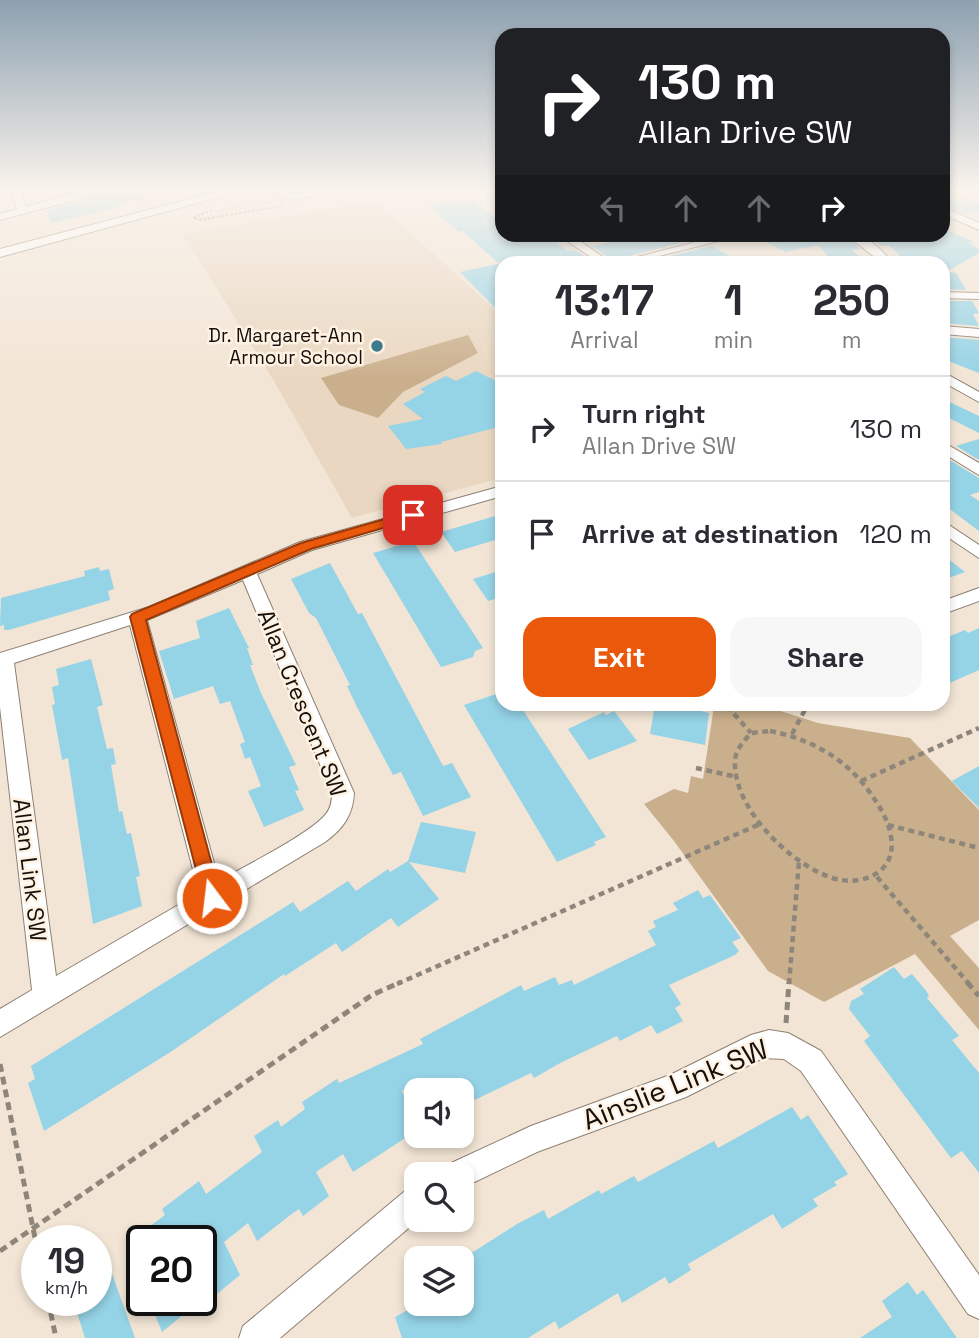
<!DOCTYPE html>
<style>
:root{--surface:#fff;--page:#f7f7f7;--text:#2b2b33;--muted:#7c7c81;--line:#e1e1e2;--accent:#ea580c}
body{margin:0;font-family:"Space Grotesk",sans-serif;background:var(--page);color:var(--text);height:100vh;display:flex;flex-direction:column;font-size:26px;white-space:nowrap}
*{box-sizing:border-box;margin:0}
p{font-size:23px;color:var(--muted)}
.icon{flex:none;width:38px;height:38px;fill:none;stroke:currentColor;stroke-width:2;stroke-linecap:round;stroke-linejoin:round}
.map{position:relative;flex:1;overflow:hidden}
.details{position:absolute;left:495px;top:256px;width:455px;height:455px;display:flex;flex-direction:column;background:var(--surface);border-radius:21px;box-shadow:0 4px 10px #0003}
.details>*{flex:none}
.guide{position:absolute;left:495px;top:28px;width:455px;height:214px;border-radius:21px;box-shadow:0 4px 10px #0003;background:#202124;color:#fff;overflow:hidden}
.tools{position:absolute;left:404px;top:1078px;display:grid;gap:14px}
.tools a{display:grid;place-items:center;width:70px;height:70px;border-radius:14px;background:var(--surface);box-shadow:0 4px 10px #0003;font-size:35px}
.speed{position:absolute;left:21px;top:1225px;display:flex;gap:14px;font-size:35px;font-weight:700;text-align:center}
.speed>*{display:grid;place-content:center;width:91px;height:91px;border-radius:50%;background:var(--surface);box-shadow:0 4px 10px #0003;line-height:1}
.speed small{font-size:18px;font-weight:400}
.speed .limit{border:4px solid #111;border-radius:10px;background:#fff;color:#111}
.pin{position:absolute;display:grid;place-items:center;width:60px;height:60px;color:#fff;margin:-30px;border-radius:14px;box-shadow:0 4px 10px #0006}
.me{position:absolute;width:77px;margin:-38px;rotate:345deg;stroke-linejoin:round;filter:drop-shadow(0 0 5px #0008)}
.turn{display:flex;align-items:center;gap:24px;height:147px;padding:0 28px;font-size:32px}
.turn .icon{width:91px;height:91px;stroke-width:2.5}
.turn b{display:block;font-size:49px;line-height:60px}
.lanes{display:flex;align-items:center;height:66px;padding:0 28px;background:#0003;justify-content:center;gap:35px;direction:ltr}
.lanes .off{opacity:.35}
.eta{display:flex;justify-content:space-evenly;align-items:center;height:119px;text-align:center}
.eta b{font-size:42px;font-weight:800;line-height:49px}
.button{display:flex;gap:14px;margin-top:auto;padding:14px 28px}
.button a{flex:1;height:80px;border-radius:21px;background:var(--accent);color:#fff;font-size:28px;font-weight:800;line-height:80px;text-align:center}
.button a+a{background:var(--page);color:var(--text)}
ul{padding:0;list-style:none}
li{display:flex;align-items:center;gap:21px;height:105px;padding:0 28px;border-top:2px solid var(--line)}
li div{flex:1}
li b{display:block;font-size:26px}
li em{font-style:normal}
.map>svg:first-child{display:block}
.built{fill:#e9d7c1}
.green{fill:#caaf8c}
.building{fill:#95d3e6}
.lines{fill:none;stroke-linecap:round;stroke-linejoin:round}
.minor-casing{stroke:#8d8173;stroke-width:2}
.major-casing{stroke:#8d8173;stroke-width:2}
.path-far3{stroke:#8f867b;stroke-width:2;stroke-dasharray:2.5 2;stroke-linecap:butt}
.path-far2{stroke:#8f867b;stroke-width:3.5;stroke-dasharray:5 3.5;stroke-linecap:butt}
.path-far1{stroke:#8f867b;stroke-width:4.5;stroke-dasharray:6 4.5;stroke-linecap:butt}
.path{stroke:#8f867b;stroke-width:5;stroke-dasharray:8 5;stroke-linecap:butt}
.minor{fill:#fff;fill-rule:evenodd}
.major{fill:#fff;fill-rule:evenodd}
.route{fill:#ea580c;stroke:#983908;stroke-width:2}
.poi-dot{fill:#3a7c8e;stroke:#fff2e2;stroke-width:2.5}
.labels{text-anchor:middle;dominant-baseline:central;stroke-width:5;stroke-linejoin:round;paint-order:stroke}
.far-poi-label{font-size:19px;fill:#15100b;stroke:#fff2e2;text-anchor:end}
.street-label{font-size:23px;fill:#15100b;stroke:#fff2e2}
.near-street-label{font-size:28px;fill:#15100b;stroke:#fff2e2}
</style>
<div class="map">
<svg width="979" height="1338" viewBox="0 0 979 1338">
<rect width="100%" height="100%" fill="#f2e5d5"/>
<g class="built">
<polygon points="272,191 345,191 210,214"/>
<polygon points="376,201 502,316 502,478 352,518 271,376 183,234"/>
</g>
<g class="green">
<polygon points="468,335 478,353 403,392 378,418 339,405 321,378"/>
<polygon points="712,704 759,704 818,723 910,738 979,810 979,920 950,936 979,968 979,1030 915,954 824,1002 768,971 674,841 644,804 674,789 688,793 691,776 703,779 714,706"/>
</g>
<g class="building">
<polygon points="92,191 147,191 111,209 51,223 47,210 88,200"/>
<polygon points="964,198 979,205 979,211 965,214 943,205 943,202"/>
<polygon points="470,199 502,223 502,240 546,234 567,251 575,250 594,262 497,262 463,231 459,232 428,206"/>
<polygon points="943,228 974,242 968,243 979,249 979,253 946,272 956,273 966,290 943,289 943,261 906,262 889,245 881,246 862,234 943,234"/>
<polygon points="649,234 693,234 700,238 617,259 615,262 592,246"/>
<polygon points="801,234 843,234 860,249 852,250 865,262 832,262 819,245 785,252 767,242"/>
<polygon points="712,246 740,262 644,262"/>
<polygon points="502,263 502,315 460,272"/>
<polygon points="949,301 972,301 979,313 973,314 979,326 943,323 943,303 950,303"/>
<polygon points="943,337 979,340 979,373 943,359"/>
<polygon points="476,371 502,384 502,426 441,442 442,444 406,449 388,426 423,419 403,404 425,392 420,389 446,376 456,381"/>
<polygon points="943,399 979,416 979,433 943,415"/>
<polygon points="979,439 979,460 956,446"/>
<polygon points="943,456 979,478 979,492 970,495 979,501 979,531 943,504"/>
<polygon points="502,514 502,538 455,552 441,532"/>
<polygon points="415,544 483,648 475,651 473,657 441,667 373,553 401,545"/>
<polygon points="943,555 965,572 943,580"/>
<polygon points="330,563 358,614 362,613 443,766 452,763 471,797 423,816 401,772 393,775 357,707 347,686 350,685 316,618 309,613 291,579"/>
<polygon points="99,567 100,571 109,569 114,589 108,591 110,600 9,630 4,630 4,625 0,626 1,598 85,576 84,571"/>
<polygon points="502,570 502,597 488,601 473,579"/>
<polygon points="229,608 249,648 247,648 253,665 250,665 261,693 296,765 289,767 299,790 295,791 304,810 264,827 248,791 261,786 250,757 245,759 240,744 245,742 230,701 220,704 213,686 174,699 159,651 200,638 196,621"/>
<polygon points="979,628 979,670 943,686 943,639 965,630 968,633"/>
<polygon points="91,659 103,705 97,707 107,749 113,748 116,764 111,765 119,812 122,811 127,834 131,833 140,876 136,877 142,906 93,924 68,758 62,760 52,705 55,704 52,687 59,685 56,669"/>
<polygon points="502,692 502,704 519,704 606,837 594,842 596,845 557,862 464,705"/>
<polygon points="655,704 671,704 709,713 705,745 650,734"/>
<polygon points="614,711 637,741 589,760 568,729 604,712 606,715"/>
<polygon points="979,766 979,808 952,781"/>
<polygon points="421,822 476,832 465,873 409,862 439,899 398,927 391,918 342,952 336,943 285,976 284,974 172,1051 44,1131 28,1083 35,1079 31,1066 293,902 300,912 348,881 356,891 388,869 390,872 408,861"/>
<polygon points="698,890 703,898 710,895 741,938 732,942 739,951 735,955 669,985 681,1004 675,1008 683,1021 657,1034 651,1025 620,1041 617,1036 562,1062 534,1078 531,1073 462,1106 462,1090 402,1090 416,1131 353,1172 343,1154 316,1172 329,1196 303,1216 299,1209 293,1213 257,1241 248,1223 224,1242 240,1275 206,1303 201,1293 201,1241 142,1241 141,1281 126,1244 165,1215 162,1209 199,1181 206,1194 262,1152 254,1136 278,1120 281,1127 305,1109 302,1102 337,1079 339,1083 423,1044 420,1039 521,985 524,991 555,977 559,985 572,980 574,985 656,945 648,931 656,927 653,921 678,910 673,903"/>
<polygon points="894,967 904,979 912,974 927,992 929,996 927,998 959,1036 952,1040 979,1073 979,1173 962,1151 951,1158 864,1041 870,1036 849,1009 851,1001 864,994 860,989"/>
<polygon points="792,1107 801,1120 808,1115 848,1174 834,1182 837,1185 813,1199 818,1206 782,1229 773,1214 688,1264 691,1270 669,1284 665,1277 622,1303 618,1293 559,1329 555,1321 528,1338 402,1338 395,1317 419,1304 462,1304 462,1259 517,1224 544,1210 548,1219 599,1190 601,1194 634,1176 638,1182 714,1141 718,1148"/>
<polygon points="110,1268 135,1338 85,1338 73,1300 96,1300 96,1278"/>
<polygon points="908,1282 917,1295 923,1290 957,1338 860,1338 892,1317 882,1301"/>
<polygon points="149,1300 201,1300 162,1332"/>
</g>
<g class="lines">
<defs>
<g id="minor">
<polygon points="11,191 21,191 26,207 80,191 90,191 87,197 0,220 0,214 17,209"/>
<polygon points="282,191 295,194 339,191 295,200 280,196 278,194"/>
<polygon points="496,191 502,191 502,195"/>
<polygon points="943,207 979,223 979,230 943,214"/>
<polygon points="557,234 570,234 610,262 598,262"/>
<polygon points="727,234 747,234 635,262 618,262"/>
<path d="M845,234c21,0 34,13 47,28h-11z"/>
<polygon points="943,292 979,293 979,299 943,298"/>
<polygon points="943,326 979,329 979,337 943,334"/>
<polygon points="943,372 979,392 979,402 943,382"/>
<polygon points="943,442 979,463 979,475 943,453"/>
<path d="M502,486v10l-190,54 -55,24 97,219c-1,22 -11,36 -29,49l-325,195v-28l32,-19 -32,-283v-54l149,-46 151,-65zM243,580l89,213c0,8 -1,15 -6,21 -16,20 -81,52 -107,67l-72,-261zM130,625l69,268 -143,83 -42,-313z"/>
<polygon points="943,521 979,545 979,558 943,534"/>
<polygon points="979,588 979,601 943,614 943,601"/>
<polygon points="769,1030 788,1033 821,1051 979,1275 979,1319 968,1314 801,1071 784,1059 763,1058 686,1097 537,1152 462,1188 462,1174 444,1174 449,1164 531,1126 670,1075 751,1035"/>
<polygon points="416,1187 418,1220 280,1338 239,1338 243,1326 405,1191"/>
</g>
<polygon id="major" points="220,191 241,191 0,257 0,249"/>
</defs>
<use href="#minor" class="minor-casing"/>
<use href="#major" class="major-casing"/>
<g class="path-far3">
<polyline points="96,195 147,200"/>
<polyline points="248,196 260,191"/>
<polyline points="345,196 374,191"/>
<polyline points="212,210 193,218 199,220 282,206"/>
</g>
<g class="path-far2">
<polyline points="726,704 729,707"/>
<polyline points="806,707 808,704"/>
</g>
<g class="path-far1">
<polyline points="727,706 751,733"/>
<path d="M770,731c41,8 77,28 101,63 9,13 18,27 20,43 6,34 -26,49 -55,42 -44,-12 -104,-71 -101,-119 1,-11 9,-19 16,-27z"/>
<polyline points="792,734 807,706"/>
<polyline points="696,768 737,777"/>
<polyline points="861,781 979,728"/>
<polyline points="888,825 979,848"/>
<polyline points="877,877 969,984"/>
<polyline points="397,984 760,824"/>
<polyline points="789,984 799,861"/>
</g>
<g class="path">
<polyline points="967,982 979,996"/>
<polyline points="786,1023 789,982"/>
<polyline points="0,1064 37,1248"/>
<polyline points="0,1251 372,995 401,982"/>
<polyline points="48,1300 56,1338"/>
</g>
<use href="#minor" class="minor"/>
<use href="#major" class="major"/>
</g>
<linearGradient id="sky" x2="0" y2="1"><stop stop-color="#8da1b0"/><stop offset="0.5" stop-color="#f9f3ec"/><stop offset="1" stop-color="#f9f3ec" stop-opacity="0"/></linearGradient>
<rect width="979" height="379" fill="url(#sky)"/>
<polygon class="route" points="413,511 420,515 418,518 311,549 146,620 221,898 219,904 212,907 205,904 130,617 132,614 301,543"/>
<circle class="poi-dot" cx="377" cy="346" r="7"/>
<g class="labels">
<g class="far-poi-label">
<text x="363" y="335">Dr. Margaret-Ann<tspan x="363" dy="22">Armour School</tspan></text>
</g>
<g class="street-label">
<text transform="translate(302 703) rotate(68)">Allan Crescent SW</text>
<text transform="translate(30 870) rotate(83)">Allan Link SW</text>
</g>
<g class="near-street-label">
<text transform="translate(675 1084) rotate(-22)">Ainslie Link SW</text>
</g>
</g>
</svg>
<div class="tools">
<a><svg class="icon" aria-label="sound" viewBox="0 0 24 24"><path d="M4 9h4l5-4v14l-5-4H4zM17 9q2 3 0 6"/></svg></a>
<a><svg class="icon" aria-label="search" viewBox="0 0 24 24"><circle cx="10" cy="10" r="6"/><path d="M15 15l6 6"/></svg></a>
<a><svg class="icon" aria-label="layers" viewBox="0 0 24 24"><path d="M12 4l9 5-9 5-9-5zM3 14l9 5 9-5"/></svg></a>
</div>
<div class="speed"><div>19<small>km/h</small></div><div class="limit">20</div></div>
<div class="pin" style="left:413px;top:515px;background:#d93025"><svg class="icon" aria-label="arrive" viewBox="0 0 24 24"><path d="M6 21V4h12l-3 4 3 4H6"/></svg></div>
<svg class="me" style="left:212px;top:898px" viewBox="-20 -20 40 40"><circle r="17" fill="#ea580c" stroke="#fff" stroke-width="3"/><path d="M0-11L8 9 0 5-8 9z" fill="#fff"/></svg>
<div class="guide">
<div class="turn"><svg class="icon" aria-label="right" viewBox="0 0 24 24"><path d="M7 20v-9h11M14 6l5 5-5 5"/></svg><div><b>130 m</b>Allan Drive SW</div></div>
<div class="lanes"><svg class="icon off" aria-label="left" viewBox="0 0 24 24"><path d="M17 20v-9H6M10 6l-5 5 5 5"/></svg><svg class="icon off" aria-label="ahead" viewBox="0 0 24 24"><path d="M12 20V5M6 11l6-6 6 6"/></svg><svg class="icon off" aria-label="ahead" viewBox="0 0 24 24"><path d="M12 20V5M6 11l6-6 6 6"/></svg><svg class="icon" aria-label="right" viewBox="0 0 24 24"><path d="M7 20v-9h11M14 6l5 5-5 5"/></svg></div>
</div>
<section class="details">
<div class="eta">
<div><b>13:17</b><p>Arrival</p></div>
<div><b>1</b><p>min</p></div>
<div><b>250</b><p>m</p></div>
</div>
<ul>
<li><svg class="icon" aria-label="right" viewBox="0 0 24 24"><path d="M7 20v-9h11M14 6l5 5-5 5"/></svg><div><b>Turn right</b><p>Allan Drive SW</p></div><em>130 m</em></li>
<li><svg class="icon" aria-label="arrive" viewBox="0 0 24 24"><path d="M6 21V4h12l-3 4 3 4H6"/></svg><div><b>Arrive at destination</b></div><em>120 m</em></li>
</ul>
<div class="button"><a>Exit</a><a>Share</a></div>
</section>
</div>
